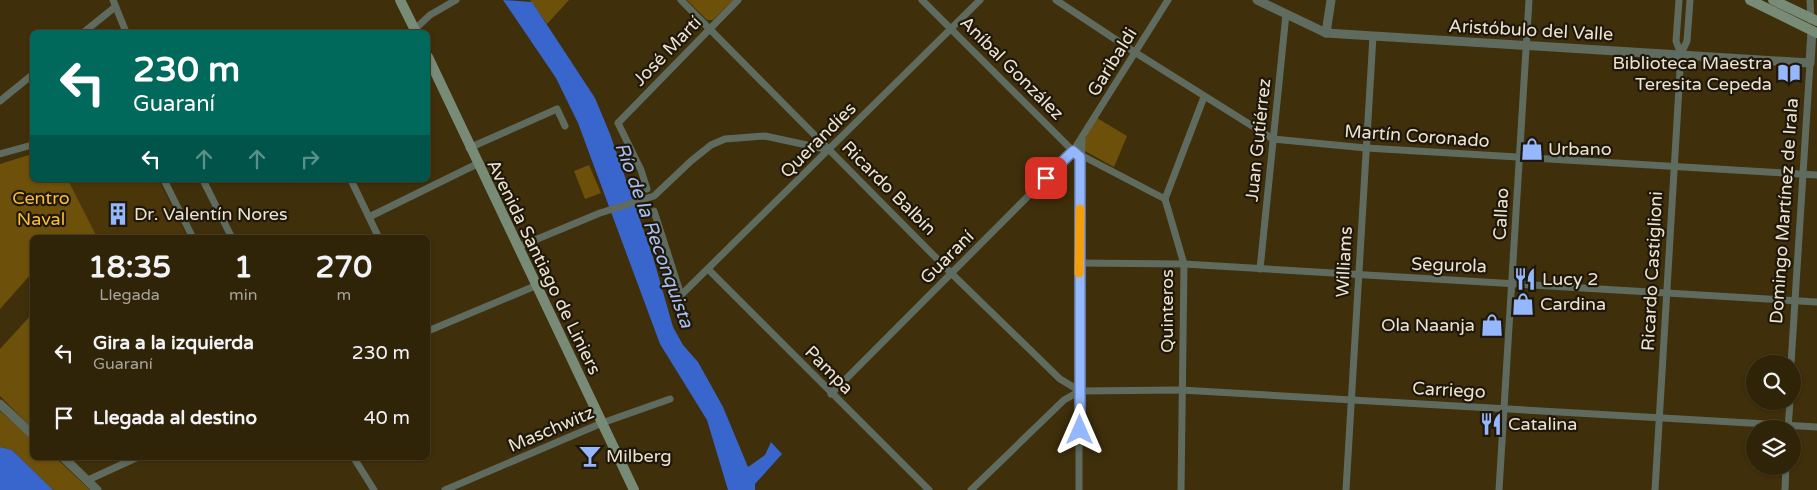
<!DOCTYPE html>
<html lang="es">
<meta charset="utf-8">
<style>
:root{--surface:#2f2308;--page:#3b2f16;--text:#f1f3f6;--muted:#a7a49c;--line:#4a4029}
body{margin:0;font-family:"Varela Round",sans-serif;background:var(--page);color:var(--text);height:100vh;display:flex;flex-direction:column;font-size:19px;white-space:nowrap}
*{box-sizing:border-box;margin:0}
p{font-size:16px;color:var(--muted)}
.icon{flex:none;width:28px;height:28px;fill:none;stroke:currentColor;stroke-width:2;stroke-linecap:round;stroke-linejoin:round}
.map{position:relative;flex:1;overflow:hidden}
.details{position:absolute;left:30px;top:235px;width:400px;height:225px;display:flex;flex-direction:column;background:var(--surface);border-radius:8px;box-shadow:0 1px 4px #0004,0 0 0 1px var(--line)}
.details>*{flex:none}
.hud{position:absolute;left:30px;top:30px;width:400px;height:152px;border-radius:8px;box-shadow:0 1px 4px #0004,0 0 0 1px var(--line);background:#00695c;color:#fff;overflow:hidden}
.tools{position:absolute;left:1746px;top:355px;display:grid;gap:10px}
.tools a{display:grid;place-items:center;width:55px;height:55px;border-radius:50%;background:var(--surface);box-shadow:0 1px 4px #0004,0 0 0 1px var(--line);font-size:25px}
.pin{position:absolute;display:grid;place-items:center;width:42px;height:42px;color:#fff;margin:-21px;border-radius:10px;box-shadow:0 2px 8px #0006}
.me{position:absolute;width:55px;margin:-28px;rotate:0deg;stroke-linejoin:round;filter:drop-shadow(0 0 4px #0008)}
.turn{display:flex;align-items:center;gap:18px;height:105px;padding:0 20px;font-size:22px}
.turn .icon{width:65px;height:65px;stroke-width:2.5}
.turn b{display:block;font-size:35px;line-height:42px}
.lanes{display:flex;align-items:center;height:48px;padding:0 20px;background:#0003;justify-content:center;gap:25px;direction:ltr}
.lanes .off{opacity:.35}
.eta{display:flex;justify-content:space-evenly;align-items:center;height:85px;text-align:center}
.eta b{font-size:30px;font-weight:800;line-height:35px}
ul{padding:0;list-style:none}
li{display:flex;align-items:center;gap:15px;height:65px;padding:0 20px}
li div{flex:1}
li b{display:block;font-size:19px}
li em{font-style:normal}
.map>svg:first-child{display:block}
.built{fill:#4a3609}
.green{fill:#6d510a}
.water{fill:#3866cc}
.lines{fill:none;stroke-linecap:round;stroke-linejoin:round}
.minor{stroke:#5f6b5e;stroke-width:7}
.tertiary{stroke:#5f6b5e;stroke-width:9}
.secondary{stroke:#778b76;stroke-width:10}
.route-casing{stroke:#6077a4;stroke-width:12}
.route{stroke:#94b7fd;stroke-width:9}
.slow{stroke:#f59e0b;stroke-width:9}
.labels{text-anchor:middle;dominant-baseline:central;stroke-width:4.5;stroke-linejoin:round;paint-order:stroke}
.street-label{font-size:18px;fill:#ede3d1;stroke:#1f180a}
.poi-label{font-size:18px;fill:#ede3d1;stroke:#1f180a;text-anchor:start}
.park-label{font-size:18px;fill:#fabf34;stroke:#1f180a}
.water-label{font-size:19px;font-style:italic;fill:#a5c0f3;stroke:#1f180a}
</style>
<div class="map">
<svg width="1817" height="490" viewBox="0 0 1817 490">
<rect width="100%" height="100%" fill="#3f2f0b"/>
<polygon class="built" points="68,180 158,180 187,237 97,237"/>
<g class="green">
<polygon points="530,0 569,0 547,24"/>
<polygon points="687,0 733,0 713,20 707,20"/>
<polygon points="1097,118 1127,136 1114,167 1085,151 1083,139"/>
<polygon points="32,154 32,180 68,180 97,237 32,238 32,273 0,309 0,164"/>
<polygon points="589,165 601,193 585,199 574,171"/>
<polygon points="32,314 32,425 30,426 0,396 0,349"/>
<polygon points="0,411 32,439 32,458 56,458 90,490 53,490 12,450 0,447"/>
</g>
<g class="water">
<polygon points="503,0 532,2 595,98 610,134 653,257 673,327 683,345 698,362 723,407 748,467 765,455 771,442 782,454 755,484 755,490 728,490 707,420 660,344 578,123 556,78"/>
<polygon points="0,447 12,450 53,490 0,490"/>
</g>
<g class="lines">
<g class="minor">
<polyline points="113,0 126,32"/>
<polyline points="681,0 952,274 1060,379 1080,391"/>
<polyline points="922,0 1073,151 1165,199 1184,264 1181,490"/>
<polyline points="1056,0 1136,53 1273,139 1366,148 1817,175"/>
<polyline points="1810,0 1811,20"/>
<polyline points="84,32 115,7"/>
<polyline points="412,32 430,15 456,0"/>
<polyline points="1681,54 1687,41 1690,0"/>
<polyline points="0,101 32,75"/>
<polyline points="469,148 557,109 565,126"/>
<polyline points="0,154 32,145"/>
<polyline points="164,180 193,238"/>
<polyline points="203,180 232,238"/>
<polyline points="351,180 378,236"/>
<polyline points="647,189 641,170 618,123 738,0"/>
<polyline points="1165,199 1204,97"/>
<polyline points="654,211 681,295"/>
<polyline points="369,217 477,164"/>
<polyline points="518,247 600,213 654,196 691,161 711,145 725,139 765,136 830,150"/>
<polyline points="1079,263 1184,264 1817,302"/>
<polyline points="1260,269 1286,14"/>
<polyline points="709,270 929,490"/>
<polyline points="676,300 980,0"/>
<polyline points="428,331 535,286"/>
<polyline points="1791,364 1810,63"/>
<polyline points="831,394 1073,151 1168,0"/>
<polyline points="1788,428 1790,401"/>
<polyline points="354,458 374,490"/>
<polyline points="88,480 136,458"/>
<polyline points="445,490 602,423 670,399"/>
<polyline points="971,490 1064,400 1080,391 1181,390 1817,427"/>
<polyline points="1079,490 1079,263 1082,140"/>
<polyline points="1346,490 1373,36"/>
<polyline points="1499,490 1529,0"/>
<polyline points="1655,490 1681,54 1676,41 1679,0"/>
<polyline points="1785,490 1786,466"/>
</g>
<g class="tertiary">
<polyline points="1257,0 1326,33 1810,63 1812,31"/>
<polyline points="1326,33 1331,0"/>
<polyline points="0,404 32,434"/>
<polyline points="64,458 97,490"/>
</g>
<g class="secondary">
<polyline points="400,0 416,32"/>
<polyline points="1750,0 1817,33"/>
<polyline points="1773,0 1817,21"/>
<polyline points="428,57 634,490"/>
</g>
</g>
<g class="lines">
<defs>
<polyline id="route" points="1046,178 1073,151 1080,157 1080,430"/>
</defs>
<use href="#route" class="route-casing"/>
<use href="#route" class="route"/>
<polyline class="slow" points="1079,273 1080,209"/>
</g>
<defs>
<symbol id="library-bare" viewBox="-9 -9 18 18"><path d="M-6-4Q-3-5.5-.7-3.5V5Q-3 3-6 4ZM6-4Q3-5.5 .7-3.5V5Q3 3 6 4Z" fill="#94b7fd" stroke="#1f180a" stroke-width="2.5" paint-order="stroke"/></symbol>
<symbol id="shop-bare" viewBox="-9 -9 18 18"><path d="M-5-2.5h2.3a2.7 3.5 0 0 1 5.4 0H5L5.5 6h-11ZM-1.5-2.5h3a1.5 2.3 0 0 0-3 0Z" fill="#94b7fd" stroke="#1f180a" stroke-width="2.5" paint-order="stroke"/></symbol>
<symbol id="building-bare" viewBox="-9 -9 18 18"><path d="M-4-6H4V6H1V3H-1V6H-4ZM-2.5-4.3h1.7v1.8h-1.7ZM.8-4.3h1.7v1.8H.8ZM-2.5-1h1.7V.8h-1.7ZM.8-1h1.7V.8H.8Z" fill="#94b7fd" stroke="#1f180a" stroke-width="2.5" paint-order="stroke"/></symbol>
<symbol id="restaurant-bare" viewBox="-9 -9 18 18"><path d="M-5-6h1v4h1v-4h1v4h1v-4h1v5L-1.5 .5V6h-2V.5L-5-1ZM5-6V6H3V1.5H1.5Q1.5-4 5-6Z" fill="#94b7fd" stroke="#1f180a" stroke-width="2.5" paint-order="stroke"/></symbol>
<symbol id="bar-bare" viewBox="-9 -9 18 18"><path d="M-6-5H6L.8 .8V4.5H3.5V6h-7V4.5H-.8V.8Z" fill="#94b7fd" stroke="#1f180a" stroke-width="2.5" paint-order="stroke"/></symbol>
</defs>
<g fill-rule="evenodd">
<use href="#library-bare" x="1773" y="57" width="32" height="32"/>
<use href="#shop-bare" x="1516" y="133" width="32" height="32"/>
<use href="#building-bare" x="102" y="198" width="32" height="32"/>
<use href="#restaurant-bare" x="1509" y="263" width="32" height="32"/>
<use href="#shop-bare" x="1507" y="288" width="32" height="32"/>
<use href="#shop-bare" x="1476" y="309" width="32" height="32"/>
<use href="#restaurant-bare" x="1475" y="408" width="32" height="32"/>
<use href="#bar-bare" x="574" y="440" width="32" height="32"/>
</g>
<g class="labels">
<g class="street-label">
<text transform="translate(1531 30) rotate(3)">Aristóbulo del Valle</text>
<text transform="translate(667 51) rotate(-46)">José Martí</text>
<text transform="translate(1112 62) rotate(-58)">Garibaldi</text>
<text transform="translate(1012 68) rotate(45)">Aníbal González</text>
<text transform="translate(1417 136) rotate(4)">Martín Coronado</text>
<text transform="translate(818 140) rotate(-45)">Querandíes</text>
<text transform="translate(1258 140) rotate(-84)">Juan Gutiérrez</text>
<text transform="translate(889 188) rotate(45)">Ricardo Balbín</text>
<text transform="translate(1784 211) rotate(-86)">Domingo Martínez de Irala</text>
<text transform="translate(1501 214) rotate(-87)">Callao</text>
<text transform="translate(947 257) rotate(-45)">Guaraní</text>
<text transform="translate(1344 262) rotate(-87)">Williams</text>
<text transform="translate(1449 265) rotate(2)">Segurola</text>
<text transform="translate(544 267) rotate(64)">Avenida Santiago de Liniers</text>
<text transform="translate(1652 271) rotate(-87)">Ricardo Castiglioni</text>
<text transform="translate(1167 311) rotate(-90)">Quinteros</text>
<text transform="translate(829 370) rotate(45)">Pampa</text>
<text transform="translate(1449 390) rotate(3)">Carriego</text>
<text transform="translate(551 429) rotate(-23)">Maschwitz</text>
</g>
<g class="poi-label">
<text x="1772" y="63" text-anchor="end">Biblioteca Maestra<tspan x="1772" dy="21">Teresita Cepeda</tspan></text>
<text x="1548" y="149">Urbano</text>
<text x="134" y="214">Dr. Valentín Nores</text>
<text x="1542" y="279">Lucy 2</text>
<text x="1540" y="304">Cardina</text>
<text x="1475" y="325" text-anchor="end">Ola Naanja</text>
<text x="1508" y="424">Catalina</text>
<text x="606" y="456">Milberg</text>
</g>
<g class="park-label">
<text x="41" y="198">Centro<tspan x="41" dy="21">Naval</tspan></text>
</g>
<g class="water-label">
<text transform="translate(654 235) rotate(70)">Río de la Reconquista</text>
</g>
</g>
</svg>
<div class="tools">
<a><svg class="icon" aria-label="search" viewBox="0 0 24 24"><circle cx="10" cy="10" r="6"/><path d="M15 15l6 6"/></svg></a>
<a><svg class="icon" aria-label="layers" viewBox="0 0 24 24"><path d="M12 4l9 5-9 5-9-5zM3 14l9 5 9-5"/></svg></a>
</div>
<div class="pin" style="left:1046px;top:178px;background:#d93025"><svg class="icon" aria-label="arrive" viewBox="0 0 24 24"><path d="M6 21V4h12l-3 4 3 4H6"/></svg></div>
<svg class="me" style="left:1080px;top:430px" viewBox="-20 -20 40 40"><path d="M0-17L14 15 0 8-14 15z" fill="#94b7fd" stroke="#fff" stroke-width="4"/></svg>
<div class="hud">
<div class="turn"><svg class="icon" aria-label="left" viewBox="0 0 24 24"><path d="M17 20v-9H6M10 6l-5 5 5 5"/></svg><div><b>230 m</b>Guaraní</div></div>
<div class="lanes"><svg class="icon" aria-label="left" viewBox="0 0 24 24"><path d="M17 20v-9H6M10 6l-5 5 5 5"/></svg><svg class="icon off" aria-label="ahead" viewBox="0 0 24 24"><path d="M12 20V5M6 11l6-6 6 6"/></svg><svg class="icon off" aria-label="ahead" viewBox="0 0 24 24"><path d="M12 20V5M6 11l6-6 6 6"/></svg><svg class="icon off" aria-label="right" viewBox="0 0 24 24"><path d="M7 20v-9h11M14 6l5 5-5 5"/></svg></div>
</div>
<section class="details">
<div class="eta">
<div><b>18:35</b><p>Llegada</p></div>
<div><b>1</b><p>min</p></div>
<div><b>270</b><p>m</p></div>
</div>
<ul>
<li><svg class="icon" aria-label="left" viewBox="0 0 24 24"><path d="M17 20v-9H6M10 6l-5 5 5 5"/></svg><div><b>Gira a la izquierda</b><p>Guaraní</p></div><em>230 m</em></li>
<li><svg class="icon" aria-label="arrive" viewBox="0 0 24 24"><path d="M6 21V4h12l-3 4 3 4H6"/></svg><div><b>Llegada al destino</b></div><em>40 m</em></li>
</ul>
</section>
</div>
